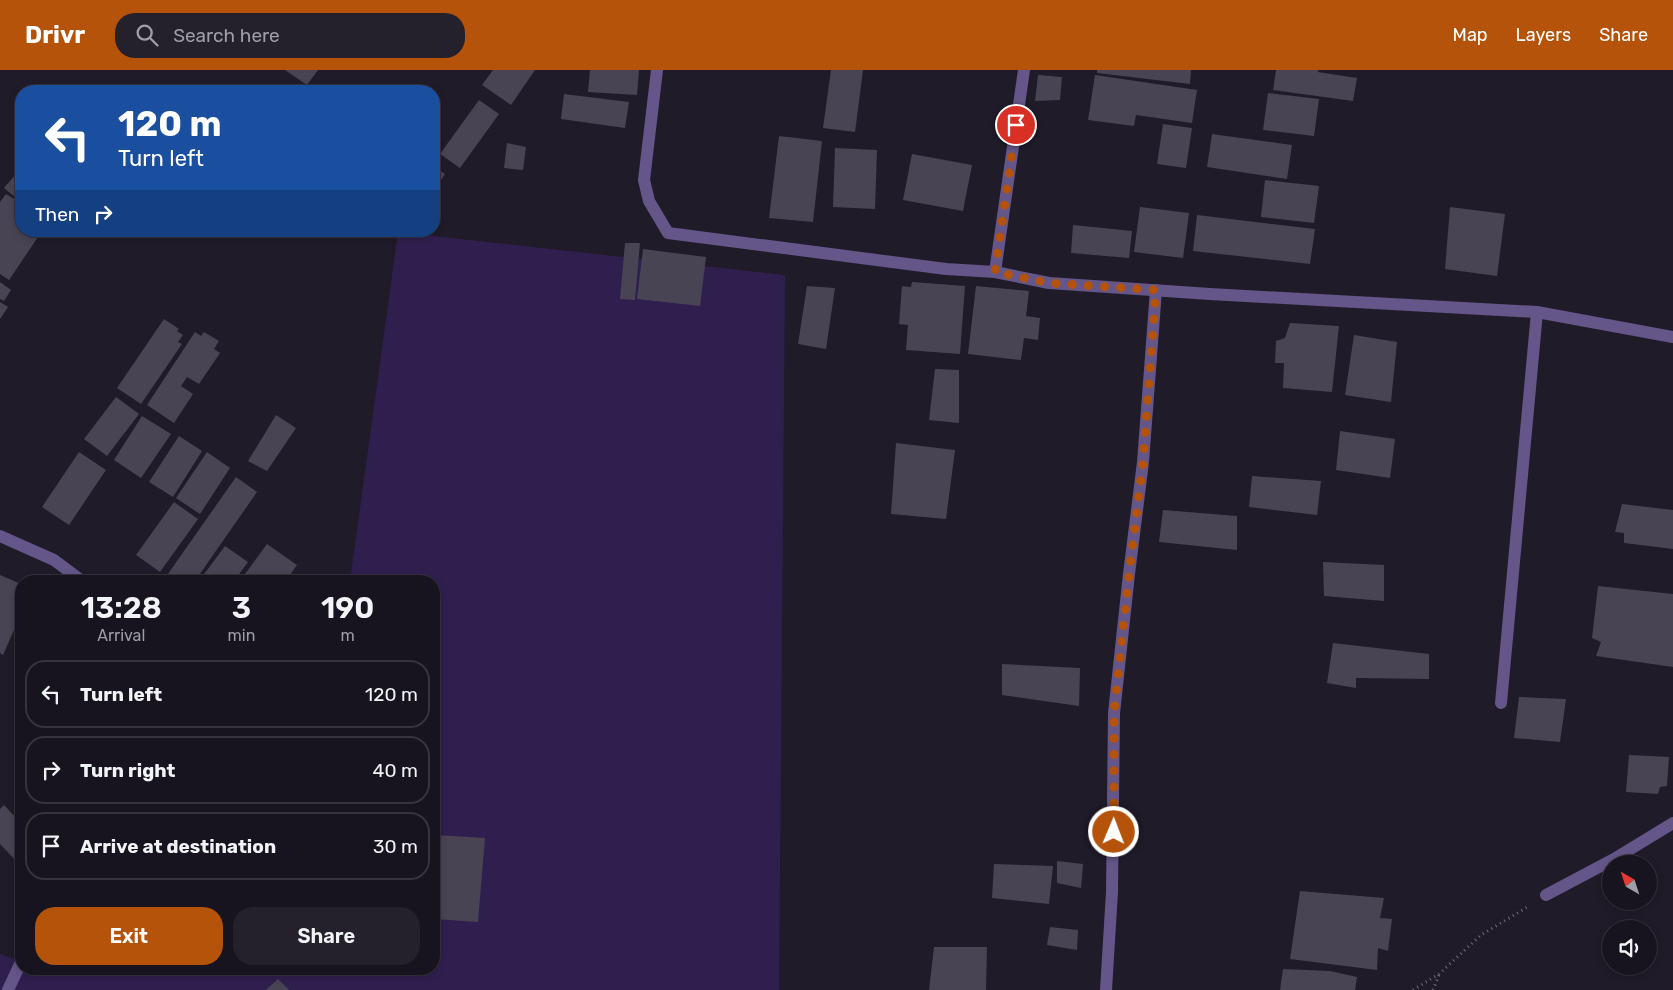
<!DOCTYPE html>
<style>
:root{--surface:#17141f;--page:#24212c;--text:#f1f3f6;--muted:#9e9ea4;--line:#36333d;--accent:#b45309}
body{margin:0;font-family:Rubik,sans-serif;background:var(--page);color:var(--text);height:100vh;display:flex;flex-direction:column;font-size:19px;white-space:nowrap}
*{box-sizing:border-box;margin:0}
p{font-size:16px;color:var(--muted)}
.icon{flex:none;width:28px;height:28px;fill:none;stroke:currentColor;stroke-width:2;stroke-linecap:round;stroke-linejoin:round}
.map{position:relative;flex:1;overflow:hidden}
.drawer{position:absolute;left:15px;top:505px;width:425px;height:400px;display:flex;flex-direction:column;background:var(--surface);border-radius:20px;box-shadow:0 2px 8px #0003,0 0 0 1px var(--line)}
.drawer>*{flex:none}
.hud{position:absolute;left:15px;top:15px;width:425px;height:152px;border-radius:20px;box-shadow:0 2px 8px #0003,0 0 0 1px var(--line);background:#1a4fa0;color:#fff;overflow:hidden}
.needle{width:32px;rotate:321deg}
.controls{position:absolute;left:1602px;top:785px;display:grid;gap:10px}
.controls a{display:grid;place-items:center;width:55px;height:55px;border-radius:50%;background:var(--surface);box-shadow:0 2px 8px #0003,0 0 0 1px var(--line);font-size:25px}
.pin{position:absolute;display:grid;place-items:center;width:42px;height:42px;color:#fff;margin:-21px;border:2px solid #fff;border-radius:50%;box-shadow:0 1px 5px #0007}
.me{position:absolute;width:55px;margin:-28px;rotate:1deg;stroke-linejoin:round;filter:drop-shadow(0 0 4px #0008)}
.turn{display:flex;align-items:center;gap:18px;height:105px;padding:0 20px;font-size:22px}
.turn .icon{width:65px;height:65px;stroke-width:2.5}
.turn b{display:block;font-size:35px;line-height:42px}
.then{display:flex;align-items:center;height:48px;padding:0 20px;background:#0003;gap:10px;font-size:19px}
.eta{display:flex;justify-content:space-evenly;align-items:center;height:85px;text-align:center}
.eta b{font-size:30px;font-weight:600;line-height:35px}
.cta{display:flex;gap:10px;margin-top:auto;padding:10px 20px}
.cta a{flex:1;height:58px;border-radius:20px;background:var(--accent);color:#fff;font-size:20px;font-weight:600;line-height:58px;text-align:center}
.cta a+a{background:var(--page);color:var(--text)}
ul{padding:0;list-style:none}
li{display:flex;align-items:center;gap:15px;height:68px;margin:0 10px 8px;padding:0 10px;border:2px solid var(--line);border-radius:20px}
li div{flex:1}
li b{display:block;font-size:19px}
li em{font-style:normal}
header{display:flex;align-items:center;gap:30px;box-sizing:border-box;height:70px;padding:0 25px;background:var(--accent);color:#fff}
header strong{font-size:24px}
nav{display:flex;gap:28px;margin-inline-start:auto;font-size:18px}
.search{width:350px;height:45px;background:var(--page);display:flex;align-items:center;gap:12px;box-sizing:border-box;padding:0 18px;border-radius:20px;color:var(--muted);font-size:19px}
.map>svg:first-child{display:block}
.green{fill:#2f1f4e}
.building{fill:#484454}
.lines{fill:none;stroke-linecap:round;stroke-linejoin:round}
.path{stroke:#716e7a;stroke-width:3;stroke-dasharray:1 4;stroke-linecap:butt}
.minor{stroke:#65568a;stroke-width:12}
.route{stroke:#b45309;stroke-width:9;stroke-dasharray:0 16.2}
</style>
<header>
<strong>Drivr</strong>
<div class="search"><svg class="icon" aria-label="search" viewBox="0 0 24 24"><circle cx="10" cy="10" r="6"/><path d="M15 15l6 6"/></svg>Search here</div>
<nav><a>Map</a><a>Layers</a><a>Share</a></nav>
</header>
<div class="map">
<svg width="1673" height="920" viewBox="0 0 1673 920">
<rect width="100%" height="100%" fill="#1f1b29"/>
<polygon class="green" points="398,162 785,205 779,920 0,920 0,884 21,891 21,899 45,900 434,899 434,511 350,511"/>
<g class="building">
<polygon points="285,0 318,0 307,15"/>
<polygon points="493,0 535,0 511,35 482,15"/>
<polygon points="590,0 639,0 637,25 588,22"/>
<polygon points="831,0 863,0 855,62 823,58"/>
<polygon points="1097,0 1191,0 1190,14 1097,3"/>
<polygon points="1276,0 1318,0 1318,2 1357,8 1353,31 1273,20"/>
<polygon points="1038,5 1062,7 1060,30 1035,31"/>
<polygon points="1095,5 1197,20 1192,53 1136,45 1134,56 1088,50"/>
<polygon points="1268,23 1319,29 1314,66 1263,60"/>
<polygon points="564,24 629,32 625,58 561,49"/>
<polygon points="479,30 499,44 460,98 440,84"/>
<polygon points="1163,54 1192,58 1186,98 1157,94"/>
<polygon points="1212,64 1292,75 1287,109 1207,97"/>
<polygon points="779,66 822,71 813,152 769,148"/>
<polygon points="507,73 526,77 523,100 504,98"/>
<polygon points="835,78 877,80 875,139 833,137"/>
<polygon points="912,84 972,95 963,141 903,130"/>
<polygon points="434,97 445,104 434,121"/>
<polygon points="16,104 21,108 21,119 15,127 4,118"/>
<polygon points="1265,110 1319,116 1314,153 1261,147"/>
<polygon points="6,124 21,133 21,161 42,161 9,210 0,204 0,132"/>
<polygon points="1140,137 1189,143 1183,188 1134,182"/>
<polygon points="1450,137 1505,144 1497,206 1445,199"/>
<polygon points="1197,145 1315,159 1310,194 1193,181"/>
<polygon points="1073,155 1132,161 1129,188 1071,183"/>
<polygon points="625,173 640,173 635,230 620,229"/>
<polygon points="643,179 706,187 700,236 637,229"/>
<polygon points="0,212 11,220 4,231 0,229"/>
<polygon points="912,212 965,216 960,284 906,280 908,255 899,254 902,216 911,217"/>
<polygon points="807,216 835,218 826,279 798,274"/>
<polygon points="976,216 1029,221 1026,246 1040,248 1038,270 1024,268 1021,290 968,284"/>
<polygon points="0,232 8,237 0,249"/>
<polygon points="164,249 179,259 177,261 183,265 178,272 182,274 141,334 117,318"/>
<polygon points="1290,253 1339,256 1332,322 1283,318 1284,293 1275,293 1276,271 1285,268"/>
<polygon points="195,262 201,266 204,262 219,271 214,279 220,283 199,314 187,307 181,316 193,324 174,353 147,335"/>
<polygon points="1354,265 1397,272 1391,332 1345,325"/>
<polygon points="935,299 959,300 959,353 929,350"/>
<polygon points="116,327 139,344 107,386 84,369"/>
<polygon points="276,345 296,358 267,401 248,391"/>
<polygon points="142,346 171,364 141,408 114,390"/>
<polygon points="1340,361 1395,369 1390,408 1336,400"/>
<polygon points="179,366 202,381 173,427 149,412"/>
<polygon points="896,373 955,380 946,449 891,444"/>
<polygon points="79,382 106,400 69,455 42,437"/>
<polygon points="207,382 230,398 200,444 176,428"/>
<polygon points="1252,406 1321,411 1317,445 1249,437"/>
<polygon points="236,407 257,422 195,511 163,511"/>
<polygon points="174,432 198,449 160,502 136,485"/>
<polygon points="1622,434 1673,440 1673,479 1624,473 1624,463 1615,462"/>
<polygon points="1163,440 1237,446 1237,480 1159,472"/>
<polygon points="267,474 297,495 286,511 240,511"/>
<polygon points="225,476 248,492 234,511 199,511"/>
<polygon points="1323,492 1384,495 1384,531 1324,526"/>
<polygon points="0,505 21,514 21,544 3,585 0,583"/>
<polygon points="1598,516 1673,524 1673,597 1596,586 1601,572 1592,568"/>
<polygon points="1333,573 1429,584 1429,609 1356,608 1356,618 1327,613"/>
<polygon points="1002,594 1080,598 1079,636 1002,625"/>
<polygon points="1519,627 1566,629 1560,672 1514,668"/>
<polygon points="1629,685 1669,687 1667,716 1660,717 1658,724 1626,722"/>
<polygon points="4,735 21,753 21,796 0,774 0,739"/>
<polygon points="434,765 485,768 478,852 434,849"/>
<polygon points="1057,791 1083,794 1081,818 1057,813"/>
<polygon points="994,794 1053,796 1049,834 992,828"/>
<polygon points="1300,821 1384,828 1380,848 1392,849 1388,881 1378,878 1377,900 1290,889"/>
<polygon points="1050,857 1078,860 1077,880 1047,875"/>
<polygon points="934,877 987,877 986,920 929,920"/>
<polygon points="1283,899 1330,901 1357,907 1355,920 1280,920"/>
<polygon points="278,909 289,920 266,920"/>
</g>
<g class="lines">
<g class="path">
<polyline points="1413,920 1439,904 1481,865 1529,836"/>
<polyline points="1433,920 1439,905"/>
</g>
<g class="minor">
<polyline points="657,0 644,110 649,131 668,163 946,199 995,202 1049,213 1210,224 1537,242 1673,267"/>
<polyline points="995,202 1024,0"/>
<polyline points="0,466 54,490 82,511"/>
<polyline points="1501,633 1537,242"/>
<polyline points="1546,825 1614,789 1673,753"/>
<polyline points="8,920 21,892"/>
<polyline points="1106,920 1112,822 1114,643 1129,504 1143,392 1156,220"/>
</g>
</g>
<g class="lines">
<polyline class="route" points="1016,55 995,202 1049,213 1156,220 1143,392 1129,504 1114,643 1114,762"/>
</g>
</svg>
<div class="controls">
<a><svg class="needle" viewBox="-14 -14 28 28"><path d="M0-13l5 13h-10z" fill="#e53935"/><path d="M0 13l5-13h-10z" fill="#9e9ea4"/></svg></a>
<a><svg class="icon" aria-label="sound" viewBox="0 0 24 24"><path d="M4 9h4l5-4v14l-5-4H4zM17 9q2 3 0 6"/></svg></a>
</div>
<div class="pin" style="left:1016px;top:55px;background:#d93025"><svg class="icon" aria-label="arrive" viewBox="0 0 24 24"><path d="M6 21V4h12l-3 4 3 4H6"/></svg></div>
<svg class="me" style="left:1114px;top:762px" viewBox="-20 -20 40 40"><circle r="17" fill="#b45309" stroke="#fff" stroke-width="3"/><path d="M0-11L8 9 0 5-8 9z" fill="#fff"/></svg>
<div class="hud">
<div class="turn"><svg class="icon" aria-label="left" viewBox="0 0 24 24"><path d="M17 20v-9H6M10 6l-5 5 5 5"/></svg><div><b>120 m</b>Turn left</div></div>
<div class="then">Then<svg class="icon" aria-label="right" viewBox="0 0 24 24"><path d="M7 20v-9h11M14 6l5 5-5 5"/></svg></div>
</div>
<section class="drawer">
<div class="eta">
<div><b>13:28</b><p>Arrival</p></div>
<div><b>3</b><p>min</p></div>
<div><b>190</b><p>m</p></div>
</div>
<ul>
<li><svg class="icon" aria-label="left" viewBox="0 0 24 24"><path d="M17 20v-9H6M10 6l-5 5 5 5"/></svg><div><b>Turn left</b></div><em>120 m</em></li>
<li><svg class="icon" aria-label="right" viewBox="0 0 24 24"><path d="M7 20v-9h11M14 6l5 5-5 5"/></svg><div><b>Turn right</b></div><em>40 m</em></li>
<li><svg class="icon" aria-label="arrive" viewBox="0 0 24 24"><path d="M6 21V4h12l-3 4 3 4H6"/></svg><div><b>Arrive at destination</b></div><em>30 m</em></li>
</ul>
<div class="cta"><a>Exit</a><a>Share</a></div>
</section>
</div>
